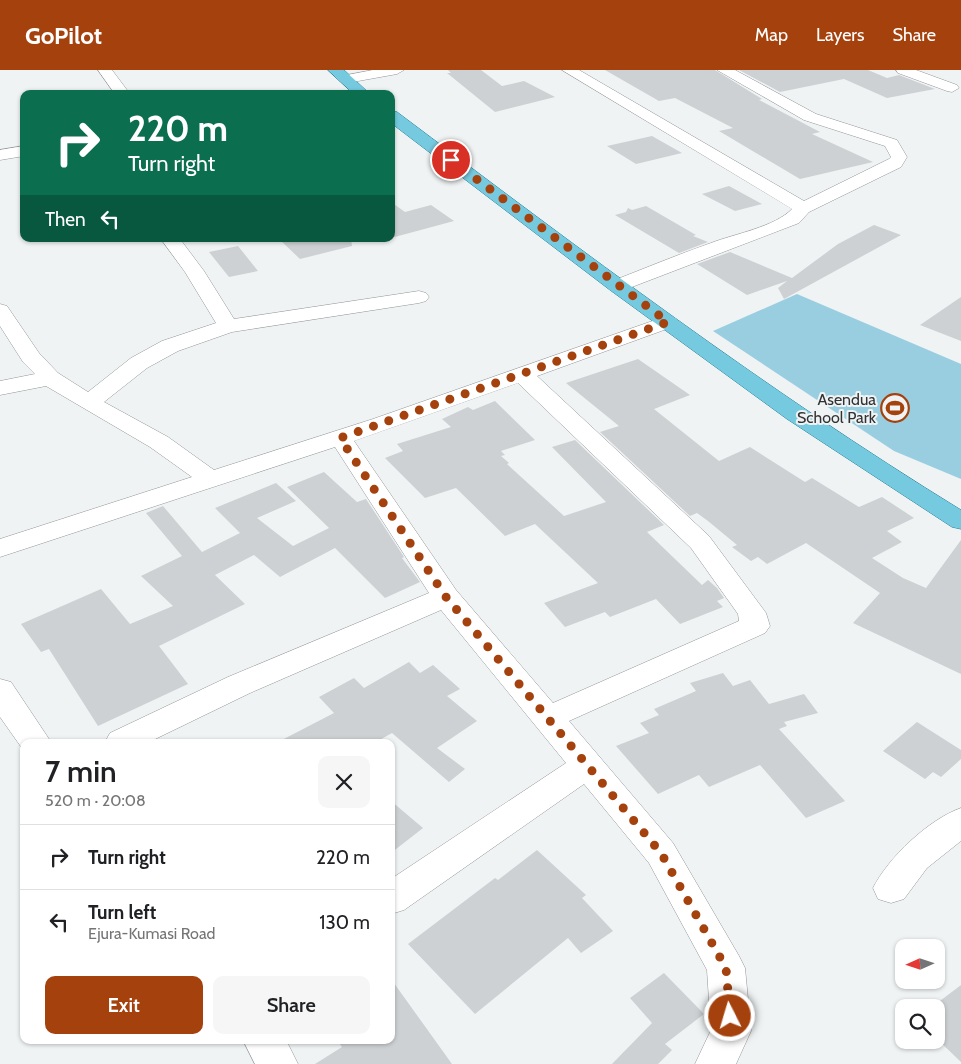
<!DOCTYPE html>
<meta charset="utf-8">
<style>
:root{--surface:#fff;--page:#f6f6f6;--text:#202124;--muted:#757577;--line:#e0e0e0;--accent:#a5410d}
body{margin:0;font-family:Cabin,sans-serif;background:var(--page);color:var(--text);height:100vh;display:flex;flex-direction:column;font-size:19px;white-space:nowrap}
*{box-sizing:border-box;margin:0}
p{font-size:16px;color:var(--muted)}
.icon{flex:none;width:28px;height:28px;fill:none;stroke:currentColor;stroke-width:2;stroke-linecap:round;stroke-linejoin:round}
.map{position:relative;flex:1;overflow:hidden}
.drawer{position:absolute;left:20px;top:669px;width:375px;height:305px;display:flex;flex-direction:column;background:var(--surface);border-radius:10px;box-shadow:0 1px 4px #0004}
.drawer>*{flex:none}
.guide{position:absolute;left:20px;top:20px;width:375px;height:152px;border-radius:10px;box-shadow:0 1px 4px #0004;background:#0b6e4f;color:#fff;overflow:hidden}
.needle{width:32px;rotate:267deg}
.buttons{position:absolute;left:895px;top:869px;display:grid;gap:10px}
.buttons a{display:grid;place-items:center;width:50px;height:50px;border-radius:10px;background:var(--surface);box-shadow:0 1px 4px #0004;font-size:25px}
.pin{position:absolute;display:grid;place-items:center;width:42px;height:42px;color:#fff;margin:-21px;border:2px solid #fff;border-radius:50%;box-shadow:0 1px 5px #0007}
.me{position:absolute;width:55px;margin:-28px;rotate:355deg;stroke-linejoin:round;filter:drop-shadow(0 0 4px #0008)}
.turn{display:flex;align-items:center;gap:18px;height:105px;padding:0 25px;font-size:22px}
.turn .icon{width:65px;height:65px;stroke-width:2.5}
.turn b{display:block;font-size:35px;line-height:42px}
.then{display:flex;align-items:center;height:48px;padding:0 25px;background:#0003;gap:10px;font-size:19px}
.round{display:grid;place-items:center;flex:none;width:52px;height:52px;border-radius:10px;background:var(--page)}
.summary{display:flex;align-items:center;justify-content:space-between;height:85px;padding:0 25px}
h1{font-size:30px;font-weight:600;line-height:38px}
.action{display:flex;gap:10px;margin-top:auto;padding:10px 25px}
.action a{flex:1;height:58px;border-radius:10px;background:var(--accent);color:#fff;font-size:20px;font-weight:600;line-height:58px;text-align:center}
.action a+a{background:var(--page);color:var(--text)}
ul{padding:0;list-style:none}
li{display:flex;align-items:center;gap:15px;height:65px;padding:0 25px;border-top:1px solid var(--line)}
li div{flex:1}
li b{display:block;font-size:19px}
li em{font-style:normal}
header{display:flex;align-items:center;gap:30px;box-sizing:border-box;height:70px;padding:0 25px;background:var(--accent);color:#fff}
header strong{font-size:24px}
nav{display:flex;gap:28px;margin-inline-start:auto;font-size:18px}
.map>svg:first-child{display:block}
.green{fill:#99cee1}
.building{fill:#ced1d3}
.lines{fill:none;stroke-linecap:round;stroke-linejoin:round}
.minor-casing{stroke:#929597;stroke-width:1}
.major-casing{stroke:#227d96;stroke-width:1}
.minor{fill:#fff;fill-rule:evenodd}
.major{fill:#76cae0;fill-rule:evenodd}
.route{stroke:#a5410d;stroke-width:9;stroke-dasharray:0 16.2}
.labels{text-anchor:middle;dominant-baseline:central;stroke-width:4;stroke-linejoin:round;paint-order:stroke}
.poi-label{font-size:16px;fill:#313233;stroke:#eff3f4;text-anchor:end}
</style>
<header>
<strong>GoPilot</strong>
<nav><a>Map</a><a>Layers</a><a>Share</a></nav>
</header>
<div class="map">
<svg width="961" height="994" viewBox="0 0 961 994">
<rect width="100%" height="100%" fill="#eff3f4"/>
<polygon class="green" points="797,224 961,294 961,409 894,381 713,261"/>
<g class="building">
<polygon points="448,0 481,0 502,16 524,11 555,27 495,42 447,3 451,3"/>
<polygon points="605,0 715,0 762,29 759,30 820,62 812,64 873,92 800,109 719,61 733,58 675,28 659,31"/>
<polygon points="739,0 868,0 887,8 899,5 935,19 887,28 844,9 780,22"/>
<polygon points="652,66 682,83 636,94 607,76"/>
<polygon points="729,116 762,134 735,141 702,124"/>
<polygon points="391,132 405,142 431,135 454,151 391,168"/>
<polygon points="646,136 696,165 693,166 708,172 679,183 615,145 626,142 628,138 632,140"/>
<polygon points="874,155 901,165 784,229 778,218 787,211 747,225 697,194 730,182 792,208 838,174"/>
<polygon points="279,169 351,169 352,176 300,189"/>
<polygon points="238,176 258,201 229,207 209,182"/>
<polygon points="961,227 961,271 920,255"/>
<polygon points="638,289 690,325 654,339 719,391 750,377 805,412 812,408 859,437 882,427 914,448 887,461 902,472 872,488 903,508 926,518 961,470 961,604 853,553 880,523 806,473 767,494 758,487 751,491 732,477 737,475 708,451 697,443 690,446 600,362 619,356 566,313"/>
<polygon points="495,331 535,370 501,381 505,385 501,386 509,393 507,394 564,446 606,432 552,377 575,370 664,455 647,462 702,515 708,510 717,518 724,528 717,531 723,537 680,554 656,529 610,547 605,542 565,557 544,533 598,513 535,454 505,466 456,418 425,428 385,388 403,381 397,374 451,357 442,349 468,337 473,340"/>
<polygon points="324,402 357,432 366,429 404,487 402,488 420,512 385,528 335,478 280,507 254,485 215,505 245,534 159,576 188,614 98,656 49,579 41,582 21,554 101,519 130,554 173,536 141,506 182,486 146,443 163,436 202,482 240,463 215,438 276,413 296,431 257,448 293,476 329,458 287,417"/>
<polygon points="409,592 420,603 433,595 460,619 447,626 477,651 437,678 465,699 449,712 392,663 376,672 278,672 334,643 319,627 354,608 364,618"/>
<polygon points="723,603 733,616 750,610 769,634 804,624 818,643 784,652 787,656 779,659 845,731 806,748 760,695 709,717 699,705 658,724 616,676 649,663 640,653 659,645 654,639 696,621 690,613"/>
<polygon points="917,652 961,680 961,689 941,707 933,702 925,709 883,681"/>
<polygon points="391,731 423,758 391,783"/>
<polygon points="537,780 586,825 582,828 613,861 581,883 568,868 475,944 408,874 495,808 498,810"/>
<polygon points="664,903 704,944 665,974 672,980 658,994 612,994 652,953 630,928"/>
<polygon points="391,909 452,994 315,994 342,977 337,970 391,970"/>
<polygon points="961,915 961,992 936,968 936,934"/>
</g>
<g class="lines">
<defs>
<g id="minor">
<polygon points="98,0 112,0 130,24 115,24"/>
<polygon points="373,0 404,0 397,4 347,13 340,9 342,6"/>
<path d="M562,0h17l225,131 85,-42 2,-2 -6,-11 -81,-26 -87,-50h18l81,44 81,26 10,17 -6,10 -92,45 -10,11 -175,67 -7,2 -7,-2 -3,-4 3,-4c33,-13 67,-27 101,-39 23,-9 64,-16 81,-34z"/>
<polygon points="896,0 916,0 957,15 959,18 952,22 947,21 898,3"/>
<polygon points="24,76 24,86 0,90 0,80"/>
<path d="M161,169h19l24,32 30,48 185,-28 7,2 3,4 -3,4 -7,2 -187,29 -54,19 -31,17 -43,34 64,35 46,33 159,-51 288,-101 7,-2 7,2 4,4 -4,4 -138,50 172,160 57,77 4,13 -5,7 -196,88 104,122 66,113 6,12 6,63 -15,33h-41l16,-34 -4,-60 -58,-107 -65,-79 -180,126 -13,4v-35l175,-116 -125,-153 -191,83 -101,49h-44l5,-9 118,-56 201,-84 -94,-146 -335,110v-18l192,-62 -42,-30 -104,-61 -46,9v-14l35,-7 -12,-12 -23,-36v-22l7,2 32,47 19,20 30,19 43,-34 31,-17 54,-18 -31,-51zM518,313l173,165 47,66 1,7 -186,82 -97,-113 -102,-149z"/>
<polygon points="0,609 11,612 51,672 24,672 24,681 0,647"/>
<path d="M961,738v33l-34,27 -23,31 -13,4 -13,-4 -5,-11c15,-30 56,-69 88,-80z"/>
<polygon points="243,970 286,970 298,994 255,994"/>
</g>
<g id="major">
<polygon points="328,0 344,0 370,24 354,24"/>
<path d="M391,40l6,2c184,138 367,277 564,398v19l-9,-2 -165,-108 -177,-129 -219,-167z"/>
</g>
</defs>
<use href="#minor" class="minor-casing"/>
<use href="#major" class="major-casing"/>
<use href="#minor" class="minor"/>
<use href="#major" class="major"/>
</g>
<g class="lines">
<polyline class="route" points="451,90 668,252 340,368 446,527 661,783 726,898 730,946"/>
</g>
<defs>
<symbol id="stadium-ring" viewBox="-11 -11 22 22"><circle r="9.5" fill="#eff3f4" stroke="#a5410d" stroke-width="1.5"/><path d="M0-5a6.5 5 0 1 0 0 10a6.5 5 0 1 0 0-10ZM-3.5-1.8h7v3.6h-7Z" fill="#a5410d"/></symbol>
</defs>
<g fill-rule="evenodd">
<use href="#stadium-ring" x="879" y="322" width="32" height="32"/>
</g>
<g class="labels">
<g class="poi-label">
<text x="876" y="329">Asendua<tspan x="876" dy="18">School Park</tspan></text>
</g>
</g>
</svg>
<div class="buttons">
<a><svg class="needle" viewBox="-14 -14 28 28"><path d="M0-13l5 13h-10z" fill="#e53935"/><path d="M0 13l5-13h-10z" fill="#757577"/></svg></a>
<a><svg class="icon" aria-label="search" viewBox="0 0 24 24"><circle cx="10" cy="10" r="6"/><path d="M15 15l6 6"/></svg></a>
</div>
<div class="pin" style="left:451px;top:90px;background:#d93025"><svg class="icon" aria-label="arrive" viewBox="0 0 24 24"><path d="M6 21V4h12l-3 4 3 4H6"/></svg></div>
<svg class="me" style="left:730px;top:946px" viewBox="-20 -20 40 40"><circle r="17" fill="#a5410d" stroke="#fff" stroke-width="3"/><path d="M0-11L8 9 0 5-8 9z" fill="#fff"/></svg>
<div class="guide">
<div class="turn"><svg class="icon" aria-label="right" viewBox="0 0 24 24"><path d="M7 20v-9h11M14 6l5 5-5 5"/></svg><div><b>220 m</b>Turn right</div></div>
<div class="then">Then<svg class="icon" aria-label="left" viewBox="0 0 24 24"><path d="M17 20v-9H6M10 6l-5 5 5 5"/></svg></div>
</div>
<section class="drawer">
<div class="summary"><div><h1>7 min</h1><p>520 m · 20:08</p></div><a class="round"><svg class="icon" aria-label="close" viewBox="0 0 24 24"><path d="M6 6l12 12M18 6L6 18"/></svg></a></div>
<ul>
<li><svg class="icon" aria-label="right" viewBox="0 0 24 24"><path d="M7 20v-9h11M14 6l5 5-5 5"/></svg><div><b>Turn right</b></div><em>220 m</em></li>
<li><svg class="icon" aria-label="left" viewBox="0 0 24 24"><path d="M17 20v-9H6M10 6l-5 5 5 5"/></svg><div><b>Turn left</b><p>Ejura-Kumasi Road</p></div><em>130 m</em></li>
</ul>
<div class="action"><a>Exit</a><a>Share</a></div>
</section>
</div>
